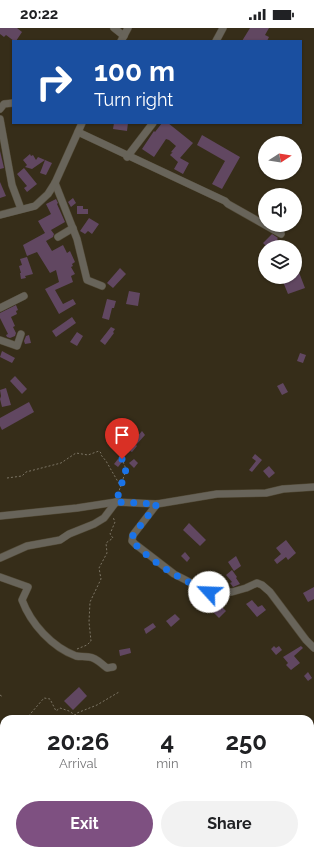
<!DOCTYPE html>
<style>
:root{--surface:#fff;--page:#f2f2f2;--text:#202124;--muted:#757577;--accent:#7e5081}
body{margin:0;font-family:Raleway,sans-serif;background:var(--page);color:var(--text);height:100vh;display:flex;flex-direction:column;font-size:15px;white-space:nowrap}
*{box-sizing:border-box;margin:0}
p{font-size:13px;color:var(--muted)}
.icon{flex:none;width:22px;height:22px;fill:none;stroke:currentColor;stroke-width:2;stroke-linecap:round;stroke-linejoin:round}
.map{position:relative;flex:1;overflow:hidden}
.sheet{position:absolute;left:0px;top:687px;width:314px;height:140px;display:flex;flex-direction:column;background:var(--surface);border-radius:12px 12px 0 0;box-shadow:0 1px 3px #0004}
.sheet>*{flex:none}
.banner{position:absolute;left:12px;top:12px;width:290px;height:84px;border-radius:0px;box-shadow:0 1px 3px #0004;background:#1a4fa0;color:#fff;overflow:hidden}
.needle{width:26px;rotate:78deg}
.fabs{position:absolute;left:258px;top:108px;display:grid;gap:8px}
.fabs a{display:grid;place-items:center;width:44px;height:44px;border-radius:50%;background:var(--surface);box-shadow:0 1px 3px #0004;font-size:20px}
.pin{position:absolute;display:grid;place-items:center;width:34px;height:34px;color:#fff;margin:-41px -17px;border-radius:50% 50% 50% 0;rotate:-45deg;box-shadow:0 0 4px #0007}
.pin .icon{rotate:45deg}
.me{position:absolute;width:44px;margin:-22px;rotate:295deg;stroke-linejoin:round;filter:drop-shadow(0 0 3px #0008)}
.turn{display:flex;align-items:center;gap:14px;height:84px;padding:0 16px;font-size:18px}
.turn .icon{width:52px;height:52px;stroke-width:2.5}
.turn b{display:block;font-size:28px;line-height:34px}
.eta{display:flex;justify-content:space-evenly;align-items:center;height:68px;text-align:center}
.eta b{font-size:24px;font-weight:700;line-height:28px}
.primary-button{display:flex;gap:8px;margin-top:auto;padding:8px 16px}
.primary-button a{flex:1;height:46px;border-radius:24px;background:var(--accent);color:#fff;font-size:16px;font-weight:700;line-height:46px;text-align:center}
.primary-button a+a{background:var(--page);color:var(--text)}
.status{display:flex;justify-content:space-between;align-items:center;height:28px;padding:0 20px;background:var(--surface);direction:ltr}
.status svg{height:11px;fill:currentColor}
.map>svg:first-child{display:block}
.building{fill:#614761}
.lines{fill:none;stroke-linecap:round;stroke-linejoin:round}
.minor-casing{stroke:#534b38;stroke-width:8}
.path{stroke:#7c7565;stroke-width:1;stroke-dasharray:2 2;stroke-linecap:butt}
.minor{stroke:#68645a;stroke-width:7}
.route{stroke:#1a73e8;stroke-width:7;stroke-dasharray:0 12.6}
</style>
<div class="status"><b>20:22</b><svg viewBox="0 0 49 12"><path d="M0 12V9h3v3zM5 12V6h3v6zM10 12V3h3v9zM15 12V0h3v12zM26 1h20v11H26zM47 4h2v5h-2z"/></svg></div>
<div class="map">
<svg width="314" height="827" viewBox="0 0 314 827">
<rect width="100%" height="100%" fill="#362d19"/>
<g class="building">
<polygon points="0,0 17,0 22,4 16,13 14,13 6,7 4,9 0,6"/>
<polygon points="250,0 269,0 265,7 269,9 267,13 242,13"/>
<polygon points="114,95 128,95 127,103 113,101"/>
<polygon points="162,95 168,95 193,115 180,130 189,135 183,146 174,141 178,134 170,127 172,125 173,125 171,124 176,118 169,112 166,111 154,129 142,121 154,103 155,104"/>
<polygon points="202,107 240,129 222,161 212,156 225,133 197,117"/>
<polygon points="0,123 4,140 0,141"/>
<polygon points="30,126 31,128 33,127 36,132 38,129 45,132 32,141 25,139 27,137 23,132"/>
<polygon points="45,132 52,135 46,147 40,145"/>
<polygon points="24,140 37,156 27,164 24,160 27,158 17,146"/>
<polygon points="0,154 6,168 0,170"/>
<polygon points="73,170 76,175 71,179 68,174"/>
<polygon points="56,171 58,175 57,176 65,194 51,202 54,206 53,209 46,213 52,223 63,217 67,225 70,223 75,234 72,236 73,238 71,239 75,246 71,248 73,254 55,262 63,276 73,271 76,276 59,286 45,261 59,254 56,242 50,245 37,224 27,228 23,217 45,205 38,193 51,186 46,176"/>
<polygon points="77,178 83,178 83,181 88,181 88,186 77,186"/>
<polygon points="89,190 99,196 92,206 88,203 85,206 80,203"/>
<polygon points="272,206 278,210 277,211 282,216 278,219 267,219 263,215"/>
<polygon points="27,229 33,246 25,248 26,250 21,251 20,245 21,245 19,238 22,237 20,231"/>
<polygon points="295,234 305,260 288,266 281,249 295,249"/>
<polygon points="120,240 126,246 113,260 107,255"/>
<polygon points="129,263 140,265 138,278 126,276"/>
<polygon points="107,271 116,273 114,280 112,280 109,292 102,290"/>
<polygon points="16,277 18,282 16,283 17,286 11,289 15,298 13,299 16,305 15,308 10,310 7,309 6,307 8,306 0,290 0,285"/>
<polygon points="72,289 76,295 56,309 52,303"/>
<polygon points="111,299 115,301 113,304 114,305 105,317 100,313"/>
<polygon points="77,304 83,308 77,318 70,314"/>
<polygon points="29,307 31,315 25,316 24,313 26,308"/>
<polygon points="2,323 15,330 12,335 0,329"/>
<polygon points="300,325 306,327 303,335 297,333"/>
<polygon points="15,348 27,361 22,366 10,353"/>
<polygon points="283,355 288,364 282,367 277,358"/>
<polygon points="6,360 11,377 2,379 0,371 1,368 0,362"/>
<polygon points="29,374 34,384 2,402 0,398 0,390"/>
<polygon points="142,403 145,407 136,417 137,418 132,424 130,423 128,425 125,423"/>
<polygon points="255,426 262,432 252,444 249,442 256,433 252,430"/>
<polygon points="118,431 122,434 118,439 114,436"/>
<polygon points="134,431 138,435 134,440 129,435"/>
<polygon points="269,438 275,445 269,450 263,443"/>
<polygon points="189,495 206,512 200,518 183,502"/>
<polygon points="286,512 296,525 288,532 286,529 277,536 274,532 281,526 276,520"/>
<polygon points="185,524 190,530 187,534 181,528"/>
<polygon points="236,528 241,538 234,543 228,534"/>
<polygon points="232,542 237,549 236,550 240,556 233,559 230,555 232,554 226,547"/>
<polygon points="314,559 314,571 308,574 303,565"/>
<polygon points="199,565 205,568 195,579 190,574"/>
<polygon points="252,572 258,579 262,577 266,582 257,589 246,576"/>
<polygon points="221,578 226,583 219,590 213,584"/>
<polygon points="175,586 180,591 171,599 166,593"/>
<polygon points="153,595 156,599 146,606 144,601"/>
<polygon points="274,618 276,620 279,618 282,622 276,627 271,621"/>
<polygon points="301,618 303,620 294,628 300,635 291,642 286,637 288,635 283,629"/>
<polygon points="130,620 131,625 120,628 119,622"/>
<polygon points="308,644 312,650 308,653 304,648"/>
<polygon points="79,659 87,668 73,682 64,673"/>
</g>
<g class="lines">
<defs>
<g id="minor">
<polyline points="114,0 124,8"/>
<polyline points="121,13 128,0"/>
<polyline points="216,13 223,0"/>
<polyline points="0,81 4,76 13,75"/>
<polyline points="0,91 12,157 21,181"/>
<polyline points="78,104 225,173 228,176 281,206"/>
<polyline points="127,129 153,95"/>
<polyline points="55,155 77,211 87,252 102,258"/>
<polyline points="0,187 35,178 48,166 55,155 82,95"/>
<polyline points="58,209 73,200"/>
<polyline points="0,280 24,268"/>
<polyline points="0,312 17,318 21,306"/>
<polyline points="157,476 133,507 132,513 135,516 174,546 209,564 232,564 246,560 257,555 262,557 270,564 306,612 314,620"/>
<polyline points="0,488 77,480 116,474 157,476 217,466 266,465 283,461 314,459"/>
<polyline points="0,530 27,518 60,512 69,506 94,496 104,490 116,474"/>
<path d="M0,549l28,10 -6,13c9,24 30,47 54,56 4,1 8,0 13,1 8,1 11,6 18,11l6,-1"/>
</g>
</defs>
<use href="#minor" class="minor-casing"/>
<g class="path">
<polyline points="7,450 22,448 26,444 61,435 76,425 88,427 99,423 101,425 101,427 106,433 121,459"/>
<polyline points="118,466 125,445 126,441 122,431"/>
<polyline points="77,621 87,617 91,613 89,594 90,574 101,551 99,540 107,525 106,515 113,510 110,506 115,494 113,489"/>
<polyline points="0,667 3,669"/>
<polyline points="26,691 44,670 50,671 56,683 60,680 69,683 75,687 77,685 97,677 119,664"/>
<polyline points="73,691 75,687"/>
<polyline points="0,755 4,758"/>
</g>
<use href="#minor" class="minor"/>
</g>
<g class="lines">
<path class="route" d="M122,431l4,10 -1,4 -9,29 41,2 -24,31 -1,6c21,23 49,38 77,51"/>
</g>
</svg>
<div class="fabs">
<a><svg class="needle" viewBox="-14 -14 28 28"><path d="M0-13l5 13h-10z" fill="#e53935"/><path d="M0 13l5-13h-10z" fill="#757577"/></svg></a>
<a><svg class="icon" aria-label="sound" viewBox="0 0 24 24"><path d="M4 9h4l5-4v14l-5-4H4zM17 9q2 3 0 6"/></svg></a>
<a><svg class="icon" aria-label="layers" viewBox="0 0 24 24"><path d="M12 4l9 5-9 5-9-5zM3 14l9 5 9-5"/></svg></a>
</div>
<div class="pin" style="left:122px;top:431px;background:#d93025"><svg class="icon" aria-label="arrive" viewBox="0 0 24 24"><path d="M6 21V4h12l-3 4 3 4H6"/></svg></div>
<svg class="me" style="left:209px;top:564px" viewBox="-20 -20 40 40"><circle r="19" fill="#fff"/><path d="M0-13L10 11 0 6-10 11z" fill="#1a73e8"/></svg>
<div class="banner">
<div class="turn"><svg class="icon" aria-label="right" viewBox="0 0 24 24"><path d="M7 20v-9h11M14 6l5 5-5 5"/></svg><div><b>100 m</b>Turn right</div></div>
</div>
<section class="sheet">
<div class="eta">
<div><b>20:26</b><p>Arrival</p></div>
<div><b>4</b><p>min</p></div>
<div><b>250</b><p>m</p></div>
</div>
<div class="primary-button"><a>Exit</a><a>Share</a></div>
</section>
</div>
